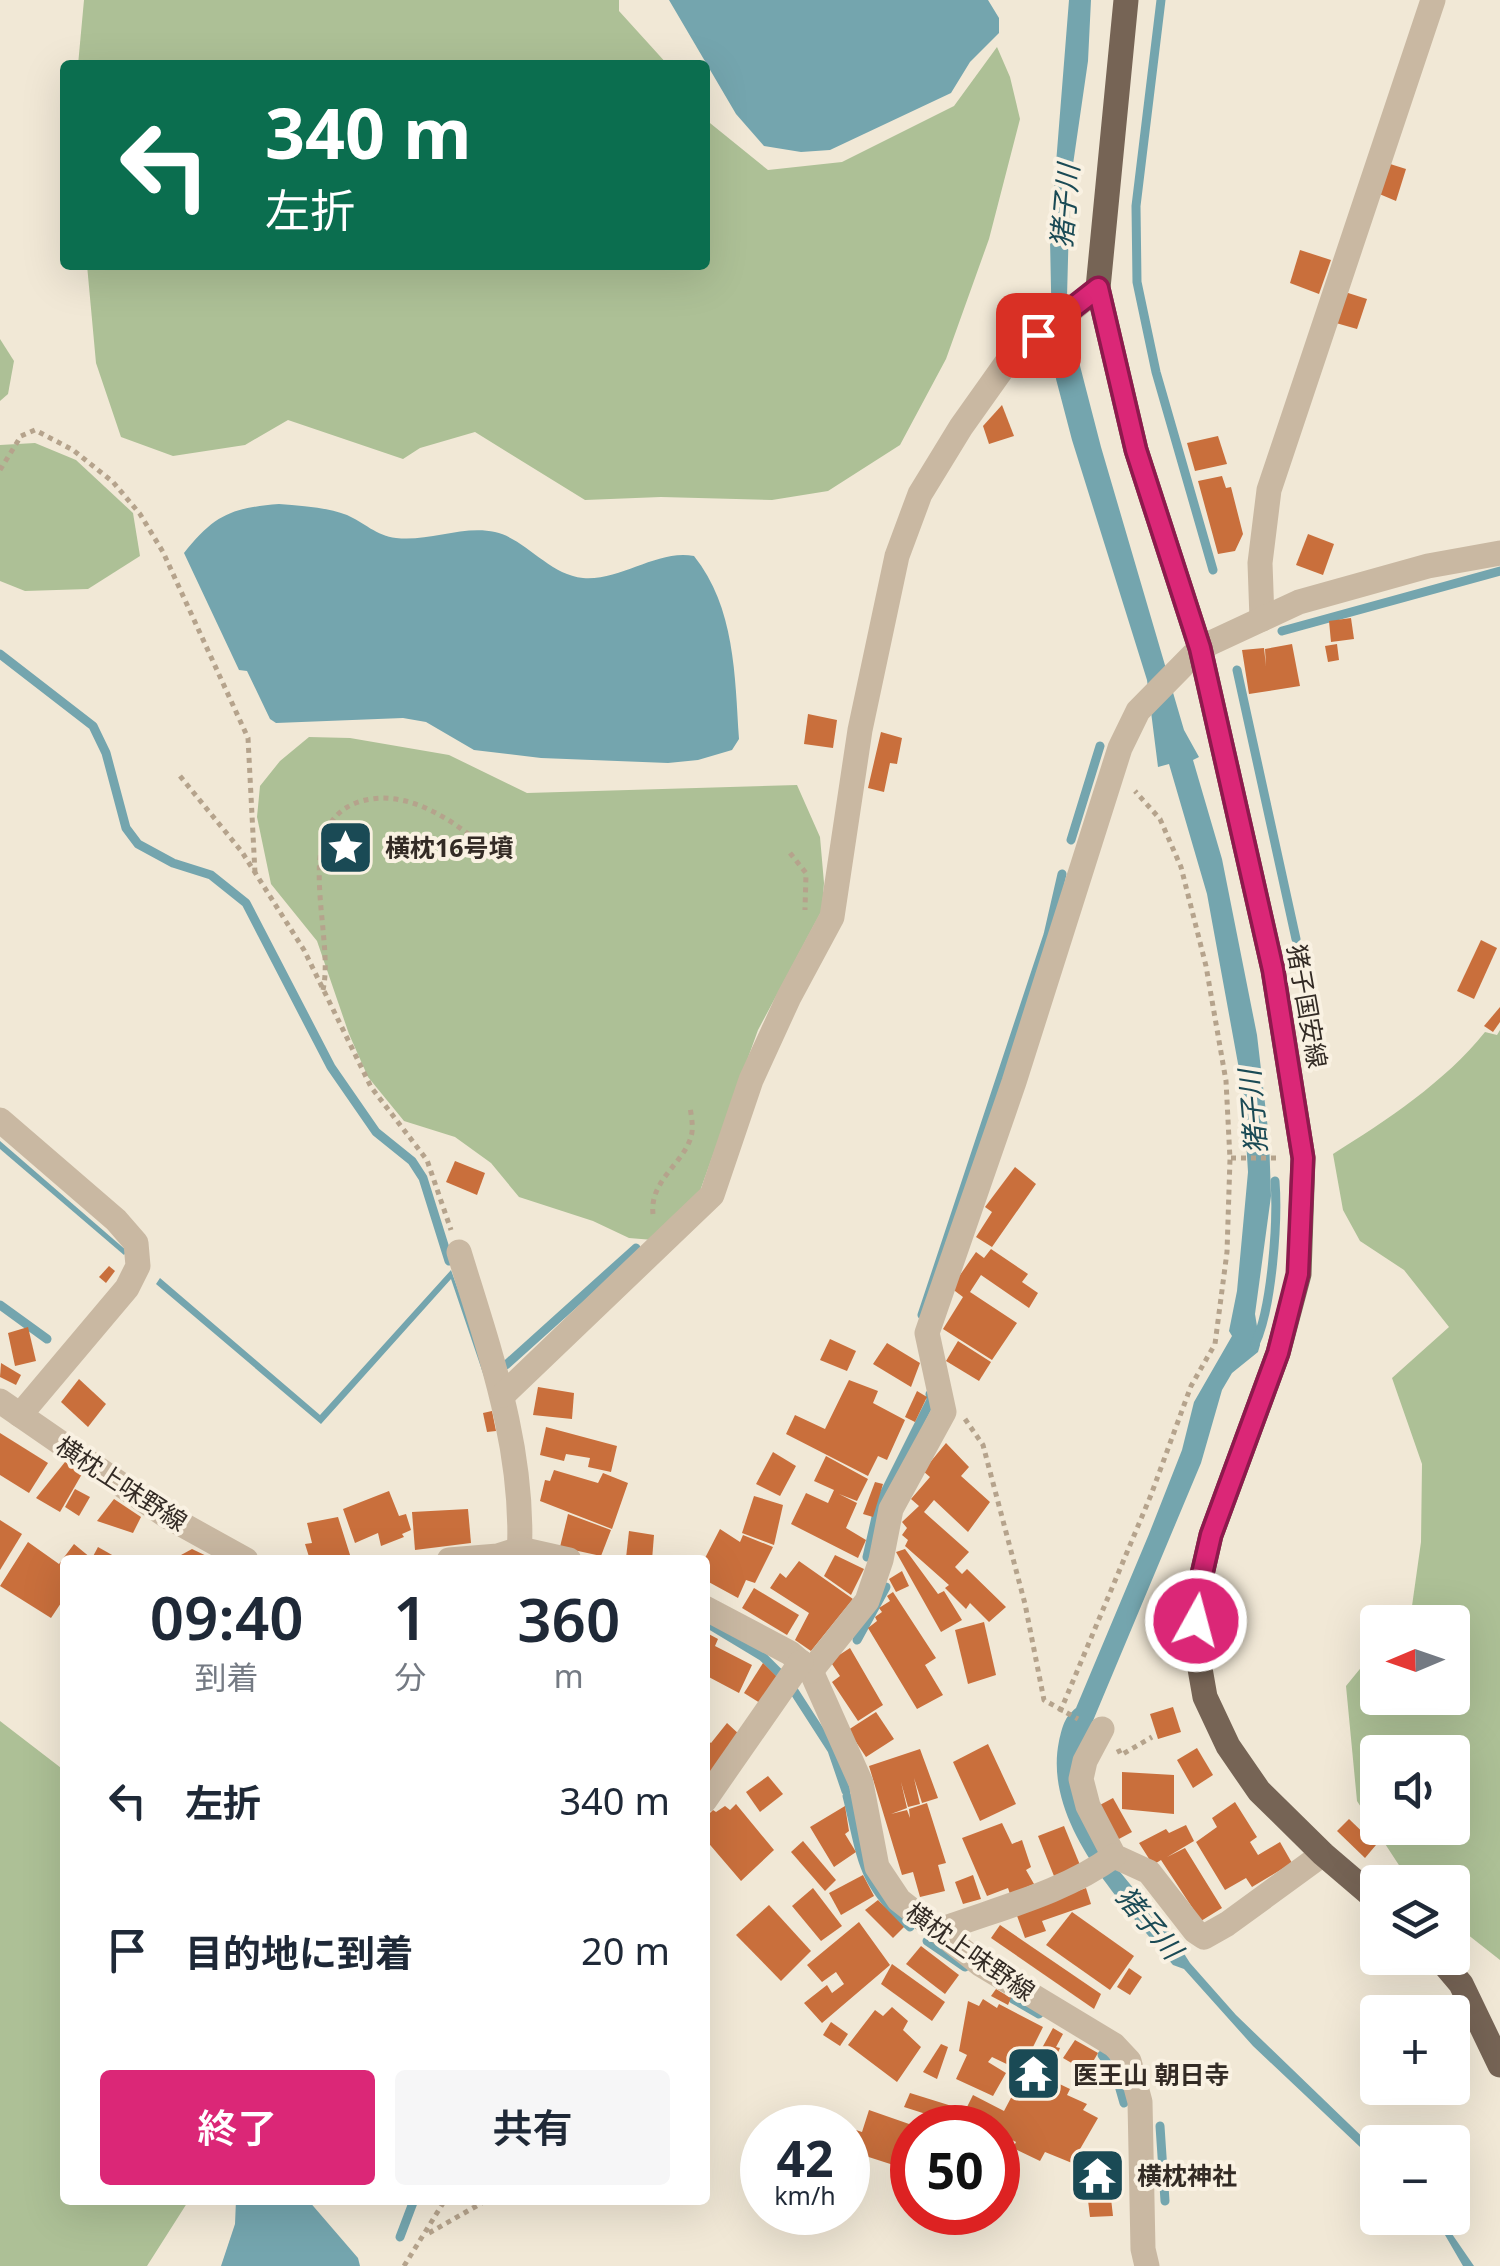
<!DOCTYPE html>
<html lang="ja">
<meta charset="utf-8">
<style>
:root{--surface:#fff;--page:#f6f6f7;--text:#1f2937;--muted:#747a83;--accent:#db2777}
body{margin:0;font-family:"Noto Sans","Noto Sans JP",sans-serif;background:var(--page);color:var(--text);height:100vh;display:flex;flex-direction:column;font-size:38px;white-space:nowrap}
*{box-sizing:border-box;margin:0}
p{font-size:32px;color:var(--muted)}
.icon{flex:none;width:55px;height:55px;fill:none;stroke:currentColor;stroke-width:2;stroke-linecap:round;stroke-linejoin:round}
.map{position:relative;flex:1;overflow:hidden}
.details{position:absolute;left:60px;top:1555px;width:650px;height:650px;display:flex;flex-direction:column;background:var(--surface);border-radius:10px;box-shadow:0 10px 40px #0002}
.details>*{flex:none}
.hud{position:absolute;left:60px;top:60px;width:650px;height:210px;border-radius:10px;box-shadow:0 10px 40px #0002;background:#0b6e4f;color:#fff;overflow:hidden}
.needle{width:65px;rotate:268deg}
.controls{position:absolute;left:1360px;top:1605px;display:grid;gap:20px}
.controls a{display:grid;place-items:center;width:110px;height:110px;border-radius:10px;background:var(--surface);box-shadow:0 10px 40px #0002;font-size:50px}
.speed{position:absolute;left:740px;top:2105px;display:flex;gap:20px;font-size:50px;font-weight:700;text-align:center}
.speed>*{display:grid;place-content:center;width:130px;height:130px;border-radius:50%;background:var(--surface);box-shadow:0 10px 40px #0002;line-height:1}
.speed small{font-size:25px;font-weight:400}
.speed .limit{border:15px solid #d22;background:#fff;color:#111}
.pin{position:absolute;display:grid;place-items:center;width:85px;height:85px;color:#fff;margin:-42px;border-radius:20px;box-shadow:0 5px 15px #0006}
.me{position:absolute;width:110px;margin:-55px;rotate:7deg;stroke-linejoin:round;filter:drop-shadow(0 0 8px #0008)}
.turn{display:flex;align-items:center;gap:35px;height:210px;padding:0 40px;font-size:45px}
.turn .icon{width:130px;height:130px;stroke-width:2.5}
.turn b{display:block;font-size:70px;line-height:85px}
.eta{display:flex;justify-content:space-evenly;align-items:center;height:170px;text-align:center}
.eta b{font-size:60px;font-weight:600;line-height:70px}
.button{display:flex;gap:20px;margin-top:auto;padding:20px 40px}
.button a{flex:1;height:115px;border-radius:10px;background:var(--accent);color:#fff;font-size:40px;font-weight:600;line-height:115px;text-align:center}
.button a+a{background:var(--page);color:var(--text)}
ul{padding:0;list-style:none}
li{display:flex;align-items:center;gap:30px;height:150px;padding:0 40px}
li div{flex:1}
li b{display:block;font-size:38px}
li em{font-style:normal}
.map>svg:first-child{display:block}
.green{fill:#adc096;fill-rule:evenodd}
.water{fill:#74a5ae}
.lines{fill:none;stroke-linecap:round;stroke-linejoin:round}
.stream{stroke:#74a5ae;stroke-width:9}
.building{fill:#c96f3c}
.path{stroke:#b5a38c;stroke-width:5;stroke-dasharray:5 5;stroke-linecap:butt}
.minor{stroke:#c9b8a2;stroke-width:25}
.major{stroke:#766455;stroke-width:25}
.route-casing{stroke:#8e194d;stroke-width:25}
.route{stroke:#db2777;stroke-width:18}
.labels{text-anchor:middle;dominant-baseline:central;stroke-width:8;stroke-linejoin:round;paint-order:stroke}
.poi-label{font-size:25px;font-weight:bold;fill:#332b25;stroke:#f9f1e2;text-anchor:start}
.street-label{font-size:25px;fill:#332b25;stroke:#f9f1e2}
.water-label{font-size:28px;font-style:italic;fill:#1a4a55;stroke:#f9f1e2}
</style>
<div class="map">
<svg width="1500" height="2266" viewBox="0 0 1500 2266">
<rect width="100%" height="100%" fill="#f1e8d6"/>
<g class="green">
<polygon points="84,0 619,0 619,11 668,65 78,65"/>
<polygon points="997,47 1010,77 1020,119 989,239 946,359 900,445 828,491 772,500 661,497 585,500 475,432 420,448 403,459 288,420 245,445 173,456 121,437 96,363 87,265 705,265 705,119 768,170 842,162 954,106"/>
<polygon points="0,339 14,361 8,394 0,401"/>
<polygon points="35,443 76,460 133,513 140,556 88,589 25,591 0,581 0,445"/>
<polygon points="309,737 350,738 449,755 527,793 797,785 820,837 824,883 822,910 758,1030 700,1191 653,1240 629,1238 593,1221 519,1197 491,1163 455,1137 404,1121 368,1077 349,1034 317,941 271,884 257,817 260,786 280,761"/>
<path d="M1500,1030v930l-47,-37 -1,-41h-42l-53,-81 -11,-115 31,-38 1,50h74v-76h-53l13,-16 9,-64 1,-78 -30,-86 57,-51 -45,-57 -44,-29 -17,-31 -10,-56c54,-34 112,-72 152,-122l12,3zM1378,1752h74v76h-74z"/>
<polygon points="0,1721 65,1771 65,2200 189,2200 147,2266 0,2266"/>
</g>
<g class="water">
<polygon points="669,0 988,0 999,18 999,33 970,62 951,93 830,150 801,152 764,146 736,114"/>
<path d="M1069,0h22l-3,61 -18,124 -3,112 12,65 22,85 83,283 15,27 -6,3 29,99 35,176 12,103 2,58 -16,118 5,31 -2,7 -26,21 -10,17 -21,73 -119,284 34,120 58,71 16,25 46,52 141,136v12l-124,-117 -69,-77 -11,-4c-48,-59 -131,-141 -114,-224 4,-16 5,-23 17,-33l73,-174 33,-84 12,-48 38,-66 -3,-5 8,-40 11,-119 -5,-81 -36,-197 -38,-130 -11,3 -11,-87 -75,-240 -16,-61 -4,-42 -2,-98z"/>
<path d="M279,504c23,2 47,3 68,11 16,7 30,21 49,23 32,4 67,-13 99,-6 31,7 53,42 88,46 39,3 74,-29 111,-22 41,51 41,120 45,183l-7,11 -34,10 -30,3 -127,-5 -67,-8 -48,-28 -23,-4 -127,5 -6,-4 -23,-48 -8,-1 -55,-117c31,-39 48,-45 95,-49z"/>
<polygon points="0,1141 127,1251 124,1255 0,1149"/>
<polygon points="451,1270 493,1386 488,1388 451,1279 321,1424 156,1284 160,1278 320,1415"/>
<polygon points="236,2200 308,2200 358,2258 360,2266 221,2266 235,2224"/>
<polygon points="1429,2218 1441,2218 1474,2266 1463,2266 1445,2235"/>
</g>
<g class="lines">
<g class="stream">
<polyline points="1161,0 1136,206 1137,282 1156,372 1213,570"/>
<polyline points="1282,631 1500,571"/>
<polyline points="0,654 93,726 106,753 126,828 138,844 173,863 211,875 246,903 331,1067 376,1132 412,1161 423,1178 449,1261"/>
<polyline points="1237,670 1296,939"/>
<polyline points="1071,840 1100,746"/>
<polyline points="0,1305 47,1339"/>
<polyline points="922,1315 1048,935 1062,874"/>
<path d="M1255,1344c17,-36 23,-123 20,-163"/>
<polyline points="506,1365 636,1248"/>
<polyline points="867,1557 879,1504 931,1400 930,1394"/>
<polyline points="705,1622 763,1657 782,1676"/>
<polyline points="857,1640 886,1587"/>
<polyline points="794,1691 832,1750 846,1791"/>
<path d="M847,1796c16,63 12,84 63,131"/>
<polyline points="927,1941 965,1967"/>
<polyline points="1013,1999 1039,2014"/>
<polyline points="1102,2055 1116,2075 1124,2103"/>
<polyline points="1160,2126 1165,2201"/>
<polyline points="400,2237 414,2200"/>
</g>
</g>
<g class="building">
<polygon points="1387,163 1406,169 1396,201 1377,193"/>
<polygon points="1300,250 1331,260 1319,294 1290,283"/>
<polygon points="1345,292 1367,299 1357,329 1336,323"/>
<polygon points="1002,405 1014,436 989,444 983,426"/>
<polygon points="1218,436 1227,464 1195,471 1187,443"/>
<polygon points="1222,476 1226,488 1231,487 1243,534 1235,551 1218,554 1198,481"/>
<polygon points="1308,534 1334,544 1323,575 1296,565"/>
<polygon points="1351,618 1354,639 1331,642 1329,621"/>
<polygon points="1292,644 1300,686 1249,694 1242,650 1264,648 1266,666 1265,649"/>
<polygon points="1337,644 1339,660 1328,662 1325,646"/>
<polygon points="808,714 837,720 833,748 804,744"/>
<polygon points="881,732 902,738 897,764 890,763 884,792 868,788"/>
<polygon points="1481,940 1497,948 1474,999 1457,991"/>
<polygon points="1500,1007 1500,1022 1493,1032 1484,1026"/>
<polygon points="455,1161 485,1173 477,1195 446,1182"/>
<polygon points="1015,1167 1036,1184 992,1247 976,1237 992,1212 985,1207"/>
<polygon points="991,1249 1028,1274 1022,1282 1038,1293 1029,1308 981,1275 970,1292 1017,1323 992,1360 943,1329 963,1297 951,1288 976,1252 984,1258"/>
<polygon points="109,1266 115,1271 106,1283 99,1277"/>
<polygon points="28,1327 36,1361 15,1366 8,1333"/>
<polygon points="830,1339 856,1351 847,1371 820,1360"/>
<polygon points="958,1341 991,1362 979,1381 946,1361"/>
<polygon points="887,1343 920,1363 911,1387 873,1364"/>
<polygon points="1,1363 21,1375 16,1385 0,1377"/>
<polygon points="79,1379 106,1404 88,1427 61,1402"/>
<polygon points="849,1380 878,1391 873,1403 905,1420 887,1460 878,1456 868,1476 786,1434 795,1415 825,1429"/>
<polygon points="538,1387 574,1393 572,1419 533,1415"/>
<polygon points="917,1391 927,1397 915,1422 905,1417"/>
<polygon points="492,1411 496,1431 487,1432 483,1413"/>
<polygon points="546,1427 617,1446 611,1472 588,1467 590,1458 566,1454 564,1461 540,1455"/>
<polygon points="0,1433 48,1463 29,1493 0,1475"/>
<polygon points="946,1443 969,1467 961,1476 990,1502 968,1532 934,1500 924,1512 969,1552 955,1567 962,1574 967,1569 1006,1607 989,1622 970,1603 966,1609 945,1588 949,1585 905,1546 908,1540 902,1535 907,1528 902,1522 919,1506 911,1499 930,1477 923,1471"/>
<polygon points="773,1452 796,1466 780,1496 756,1484"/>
<polygon points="826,1456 868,1479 857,1501 839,1494 857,1503 846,1528 866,1540 858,1558 791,1524 806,1493 828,1503 834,1490 814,1481"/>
<polygon points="65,1462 82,1474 60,1512 36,1498"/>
<polygon points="554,1470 598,1483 603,1473 628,1483 612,1529 540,1501 545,1480 550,1481"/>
<polygon points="875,1482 883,1484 873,1517 863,1514"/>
<polygon points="75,1489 90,1497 79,1516 65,1507"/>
<polygon points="389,1491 399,1516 406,1514 411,1530 402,1534 404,1537 381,1546 378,1533 355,1543 343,1509"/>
<polygon points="754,1496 783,1505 774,1545 742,1533"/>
<polygon points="114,1499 141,1517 133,1533 97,1521"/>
<polygon points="468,1509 471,1543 415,1550 412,1512"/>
<polygon points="568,1514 611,1530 601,1556 560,1547"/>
<polygon points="338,1517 351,1558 310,1560 305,1544 312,1543 307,1523"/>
<polygon points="0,1520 22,1534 0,1570"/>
<polygon points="720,1529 740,1542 743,1535 773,1547 755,1583 746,1580 738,1598 705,1580 705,1558"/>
<polygon points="629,1531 654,1535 652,1560 626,1558"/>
<polygon points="28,1542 59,1564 74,1544 91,1558 65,1560 65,1597 51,1618 0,1586"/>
<polygon points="98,1547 121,1560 91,1560"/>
<polygon points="192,1549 215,1560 183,1560 181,1555"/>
<polygon points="905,1549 938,1594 944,1591 962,1620 941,1632 896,1552"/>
<polygon points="835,1555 864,1569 851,1595 824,1576"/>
<polygon points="799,1561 853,1599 811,1651 795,1640 809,1613 770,1588 780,1573 786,1578"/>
<polygon points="902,1571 909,1586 896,1592 889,1579"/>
<polygon points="754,1588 799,1615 787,1635 742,1608"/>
<polygon points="893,1592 936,1658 925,1665 943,1695 917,1709 868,1628 877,1621 875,1617 882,1612 879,1608 890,1601 887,1596"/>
<polygon points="984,1622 996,1675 968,1684 955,1630"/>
<polygon points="705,1632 718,1639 715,1646 752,1665 739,1693 705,1675"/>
<polygon points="850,1648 883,1705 858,1721 832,1682 840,1676 830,1661"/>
<polygon points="763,1663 777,1677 760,1703 744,1693"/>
<polygon points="1173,1707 1181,1732 1158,1739 1150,1714"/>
<polygon points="876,1712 894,1739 866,1757 848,1730"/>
<polygon points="727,1723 741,1736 705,1785 705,1739 711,1743"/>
<polygon points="988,1744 1016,1804 980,1821 953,1762"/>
<polygon points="1197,1748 1213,1775 1193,1788 1177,1760"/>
<polygon points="920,1749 938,1798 922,1803 914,1778 920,1804 908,1807 901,1782 907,1808 891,1814 907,1810 910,1818 909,1809 927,1803 946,1863 938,1865 945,1891 920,1897 913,1872 902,1875 869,1766"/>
<polygon points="1122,1772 1174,1775 1174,1814 1122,1809"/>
<polygon points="768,1776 783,1794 760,1812 746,1792"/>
<polygon points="1113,1798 1132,1832 1117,1840 1098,1806"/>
<polygon points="1235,1802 1257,1837 1250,1842 1258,1855 1280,1842 1292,1863 1252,1887 1246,1878 1225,1890 1196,1842 1217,1827 1212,1818"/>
<polygon points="736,1804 774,1850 741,1881 705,1839 705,1818 713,1810 716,1812 725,1806 730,1810"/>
<polygon points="845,1806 849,1831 845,1834 856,1852 834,1867 810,1827"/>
<polygon points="1349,1819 1376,1845 1365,1858 1337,1831"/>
<polygon points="1002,1823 1012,1844 1022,1840 1031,1867 1026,1870 1034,1884 1010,1894 1008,1888 987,1896 962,1838"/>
<polygon points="1186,1825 1194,1841 1167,1857 1185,1848 1222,1908 1201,1921 1161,1860 1153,1865 1139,1843 1166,1829 1169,1833"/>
<polygon points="1064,1826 1080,1865 1054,1876 1038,1836"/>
<polygon points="803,1841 836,1880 825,1891 791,1852"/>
<polygon points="863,1875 874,1896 841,1915 829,1893"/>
<polygon points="973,1875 981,1899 963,1904 955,1882"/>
<polygon points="813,1888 842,1926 821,1941 792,1906"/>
<polygon points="1086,1888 1091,1904 1042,1921 1046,1931 1025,1938 1016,1913"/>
<polygon points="878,1900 904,1927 893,1938 865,1910"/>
<polygon points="769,1905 811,1951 781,1981 736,1935"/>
<polygon points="1072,1912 1134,1956 1110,1990 1046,1945"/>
<polygon points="859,1922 890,1965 822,2023 804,2003 827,1985 832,1993 844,1984 836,1972 822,1982 807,1965"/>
<polygon points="1000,1925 1101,1994 1094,2009 991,1938"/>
<polygon points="921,1946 959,1975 945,1994 906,1964"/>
<polygon points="892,1964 945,2002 932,2021 881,1984"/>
<polygon points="1129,1968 1142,1977 1130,1995 1117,1987"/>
<polygon points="996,1989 1011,1998 1008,2005 991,1996"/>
<polygon points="983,1999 997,2008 999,2004 1043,2027 1021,2071 992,2057 988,2062 1006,2073 993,2096 956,2079 967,2055 959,2051 968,2001 979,2006"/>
<polygon points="892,2007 908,2021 903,2030 921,2047 897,2082 848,2045 875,2010 883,2016"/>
<polygon points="831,2022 848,2034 840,2046 823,2035"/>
<polygon points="1053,2028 1063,2034 1056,2047 1060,2048 1047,2078 1070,2089 1067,2095 1087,2104 1083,2110 1098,2118 1072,2163 1045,2152 1040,2161 1013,2148 1016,2142 998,2133 998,2128 986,2128 963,2115 973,2095 1004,2111 1023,2075 1026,2077"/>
<polygon points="1075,2040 1098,2053 1087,2072 1063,2058"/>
<polygon points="941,2044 948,2047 937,2079 923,2072"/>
<polygon points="910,2093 955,2107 951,2122 904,2107"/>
<polygon points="869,2110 912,2125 912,2171 850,2151 856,2130 862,2132"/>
<polygon points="848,2160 865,2166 857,2188 848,2185"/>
<polygon points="1109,2181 1113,2216 1090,2217 1086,2184"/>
</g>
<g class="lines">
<g class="path">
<polyline points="0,470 21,436 35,430 73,450 113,482 140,514 163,552 248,738 255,873"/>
<polyline points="180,776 242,852 304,950 371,1087 427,1160 451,1230"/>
<polyline points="790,853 806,873 805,910"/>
<path d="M323,990c13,-58 -39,-177 48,-191 39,-6 78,19 106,42"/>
<polyline points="1231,1158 1280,1158"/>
<path d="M653,1214c-4,-35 35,-53 39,-82 1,-8 -1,-18 -2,-25"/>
<polyline points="965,1419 983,1445 1025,1604 1044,1700 1078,1719"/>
<polyline points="1060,1712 1151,1495 1191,1386 1215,1344 1227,1252 1230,1159 1226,1081 1206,966 1181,867 1160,819 1135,791"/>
<polyline points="1118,1749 1121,1755 1152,1737"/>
<polyline points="429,2233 487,2200"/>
<polyline points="404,2266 445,2200"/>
</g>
<g class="minor">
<polyline points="1262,619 1260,563 1269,490 1433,0"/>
<polyline points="0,1120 116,1220 136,1243 138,1266 127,1288 20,1415"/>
<path d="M459,1252c31,101 67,200 60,308"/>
<polyline points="503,1395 712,1195 751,1080 789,997 832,917 860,730 897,556 920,494 961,427 1005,365 1098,288"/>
<polyline points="0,1401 165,1515 246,1560"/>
<polyline points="449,1560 498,1556 520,1549 569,1560"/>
<polyline points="705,1608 790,1653 811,1671 861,1783 877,1867 899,1900 980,1964 1114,2045 1129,2061 1140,2102 1143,2249 1147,2266"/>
<polyline points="811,1671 867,1601 881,1560 891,1509 944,1412 927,1333 1014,1082 1120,748 1138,711 1200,648 1299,602 1428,566 1500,553"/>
<polyline points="1102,1729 1085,1761 1081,1779 1088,1806 1114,1856 1149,1872 1195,1931 1204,1937 1227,1924 1323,1854"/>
<polyline points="705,1800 801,1662"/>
<path d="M940,1930c59,-22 123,-37 174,-74"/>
</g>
<g class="major">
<polyline points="1126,0 1098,288 1136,450 1200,648 1273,970 1303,1158 1299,1274 1278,1353 1211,1535 1197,1596 1196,1646 1205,1697 1228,1746 1259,1791 1323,1854 1378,1901"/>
<polyline points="1439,1958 1461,1984 1500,2065"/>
</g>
</g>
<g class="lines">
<defs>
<polyline id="route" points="1038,335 1098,288 1136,450 1200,648 1273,970 1303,1158 1298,1274 1278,1353 1211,1535 1197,1596 1196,1621"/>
</defs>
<use href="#route" class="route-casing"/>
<use href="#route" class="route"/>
</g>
<defs>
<symbol id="sight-square" viewBox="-11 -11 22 22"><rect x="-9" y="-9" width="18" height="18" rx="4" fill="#1a4a55" stroke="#f9f1e2"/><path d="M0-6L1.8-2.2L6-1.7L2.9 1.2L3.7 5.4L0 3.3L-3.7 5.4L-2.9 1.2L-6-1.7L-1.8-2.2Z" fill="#fff"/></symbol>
<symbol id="temple-square" viewBox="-11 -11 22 22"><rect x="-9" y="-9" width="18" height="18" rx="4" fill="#1a4a55" stroke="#f9f1e2"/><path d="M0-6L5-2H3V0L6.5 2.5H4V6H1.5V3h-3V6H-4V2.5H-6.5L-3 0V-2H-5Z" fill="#fff"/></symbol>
</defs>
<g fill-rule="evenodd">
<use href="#sight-square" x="314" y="816" width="63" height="63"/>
<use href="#temple-square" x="1002" y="2042" width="63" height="63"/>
<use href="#temple-square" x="1066" y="2144" width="63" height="63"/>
</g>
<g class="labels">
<g class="poi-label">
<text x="385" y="847">横枕16号墳</text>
<text x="1073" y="2074">医王山 朝日寺</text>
<text x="1137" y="2175">横枕神社</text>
</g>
<g class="street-label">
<text transform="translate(1308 1006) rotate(80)">猪子国安線</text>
<text transform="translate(122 1483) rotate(33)">横枕上味野線</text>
<text transform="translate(971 1951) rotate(35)">横枕上味野線</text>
</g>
<g class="water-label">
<text transform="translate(1064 206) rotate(-85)">猪子川</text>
<text transform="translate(1252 1112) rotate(-95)">猪子川</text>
<text transform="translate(1150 1922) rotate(50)">猪子川</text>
</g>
</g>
</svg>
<div class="controls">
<a><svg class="needle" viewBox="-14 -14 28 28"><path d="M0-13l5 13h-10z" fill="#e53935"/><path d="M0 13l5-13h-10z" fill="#747a83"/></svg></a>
<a><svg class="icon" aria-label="sound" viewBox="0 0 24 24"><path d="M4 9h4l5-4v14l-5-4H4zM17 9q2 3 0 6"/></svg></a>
<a><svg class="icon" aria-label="layers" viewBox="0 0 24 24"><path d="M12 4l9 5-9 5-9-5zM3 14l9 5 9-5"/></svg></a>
<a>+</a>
<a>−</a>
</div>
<div class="speed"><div>42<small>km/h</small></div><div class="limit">50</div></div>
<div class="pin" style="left:1038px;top:335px;background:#d93025"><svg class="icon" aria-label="arrive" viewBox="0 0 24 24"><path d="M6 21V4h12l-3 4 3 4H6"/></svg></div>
<svg class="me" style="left:1196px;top:1621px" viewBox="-20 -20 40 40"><circle r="17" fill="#db2777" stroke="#fff" stroke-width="3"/><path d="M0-11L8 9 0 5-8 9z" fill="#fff"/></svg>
<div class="hud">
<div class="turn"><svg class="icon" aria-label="left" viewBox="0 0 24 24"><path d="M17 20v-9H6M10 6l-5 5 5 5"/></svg><div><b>340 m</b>左折</div></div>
</div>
<section class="details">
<div class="eta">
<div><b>09:40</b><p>到着</p></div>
<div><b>1</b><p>分</p></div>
<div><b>360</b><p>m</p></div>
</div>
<ul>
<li><svg class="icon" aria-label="left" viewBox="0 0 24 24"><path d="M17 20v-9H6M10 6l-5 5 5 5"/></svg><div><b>左折</b></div><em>340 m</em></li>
<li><svg class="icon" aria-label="arrive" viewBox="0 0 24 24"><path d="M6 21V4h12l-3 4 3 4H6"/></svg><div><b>目的地に到着</b></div><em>20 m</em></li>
</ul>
<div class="button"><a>終了</a><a>共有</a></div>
</section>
</div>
